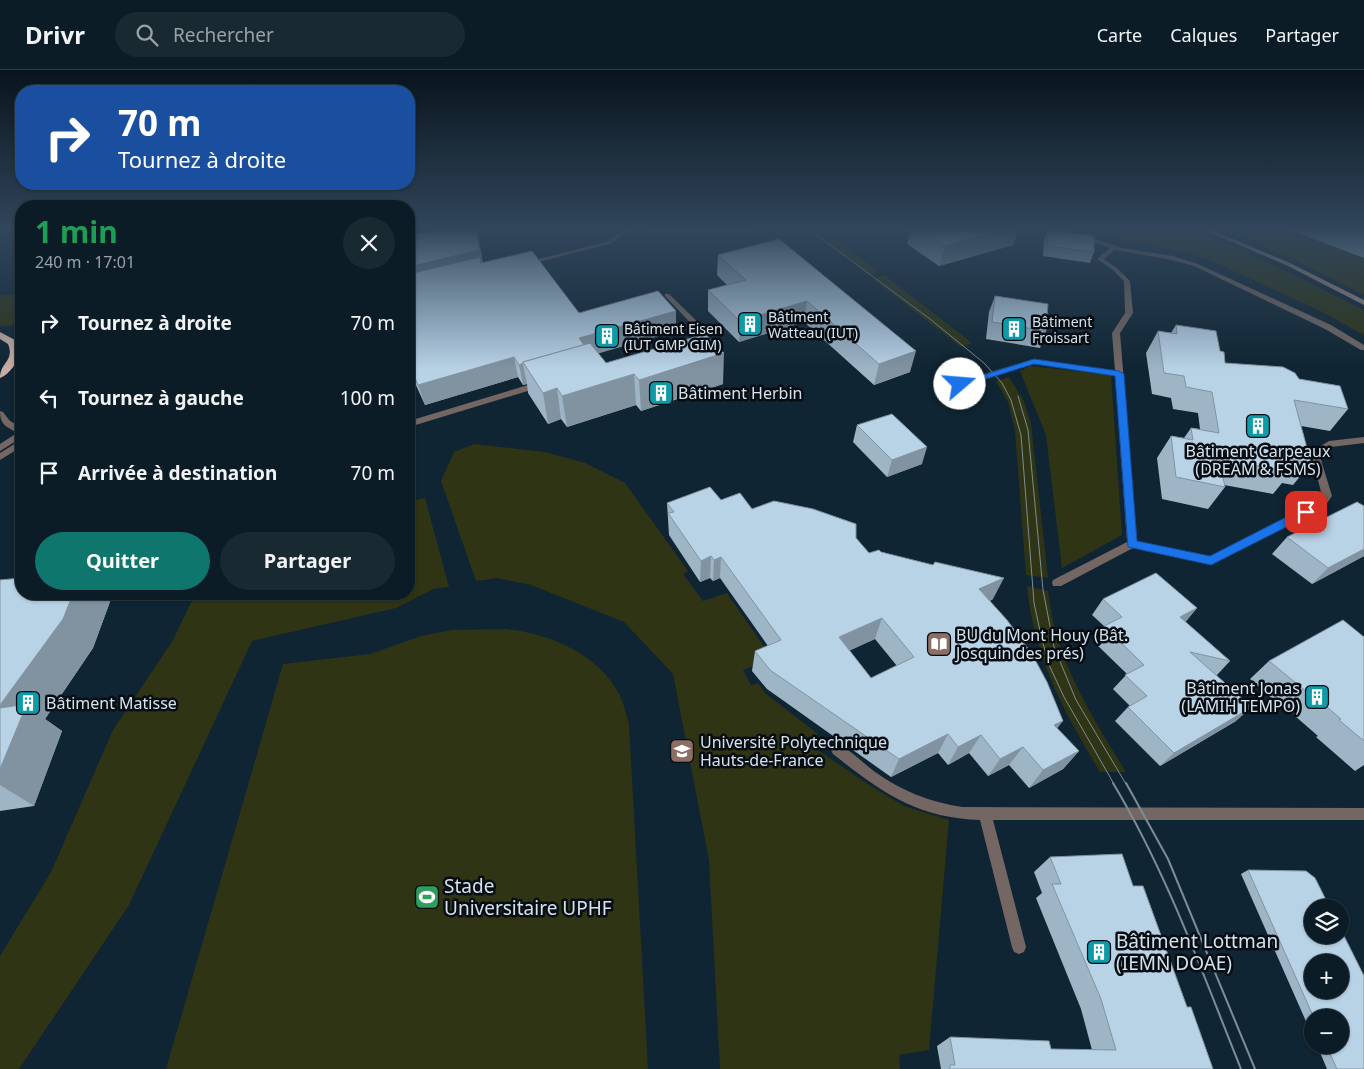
<!DOCTYPE html>
<html lang="fr">
<meta charset="utf-8">
<style>
:root{--surface:#0b1c26;--page:#192932;--text:#f1f3f6;--muted:#9aa1a7;--line:#2b3a43;--accent:#0f766e}
body{margin:0;font-family:"Noto Sans",sans-serif;background:var(--page);color:var(--text);height:100vh;display:flex;flex-direction:column;font-size:19px;white-space:nowrap}
*{box-sizing:border-box;margin:0}
p{font-size:16px;color:var(--muted)}
.icon{flex:none;width:28px;height:28px;fill:none;stroke:currentColor;stroke-width:2;stroke-linecap:round;stroke-linejoin:round}
.map{position:relative;flex:1;overflow:hidden}
.side{position:absolute;left:15px;top:130px;width:400px;height:400px;display:flex;flex-direction:column;background:var(--surface);border-radius:20px;box-shadow:0 1px 4px #0004,0 0 0 1px var(--line)}
.side>*{flex:none}
.banner{position:absolute;left:15px;top:15px;width:400px;height:105px;border-radius:20px;box-shadow:0 1px 4px #0004,0 0 0 1px var(--line);background:#1a4fa0;color:#fff;overflow:hidden}
.fabs{position:absolute;left:1304px;top:829px;display:grid;gap:10px}
.fabs a{display:grid;place-items:center;width:45px;height:45px;border-radius:50%;background:var(--surface);box-shadow:0 1px 4px #0004,0 0 0 1px var(--line);font-size:25px}
.pin{position:absolute;display:grid;place-items:center;width:42px;height:42px;color:#fff;margin:-21px;border-radius:10px;box-shadow:0 2px 8px #0006}
.me{position:absolute;width:55px;margin:-28px;rotate:72deg;stroke-linejoin:round;filter:drop-shadow(0 0 4px #0008)}
.turn{display:flex;align-items:center;gap:18px;height:105px;padding:0 20px;font-size:22px}
.turn .icon{width:65px;height:65px;stroke-width:2.5}
.turn b{display:block;font-size:35px;line-height:42px}
.round{display:grid;place-items:center;flex:none;width:52px;height:52px;border-radius:26px;background:var(--page)}
.summary{display:flex;align-items:center;justify-content:space-between;height:85px;padding:0 20px}
h1{font-size:30px;font-weight:700;line-height:38px;color:#1e9e55}
.button{display:flex;gap:10px;margin-top:auto;padding:10px 20px}
.button a{flex:1;height:58px;border-radius:30px;background:var(--accent);color:#fff;font-size:20px;font-weight:700;line-height:58px;text-align:center}
.button a+a{background:var(--page);color:var(--text)}
ul{padding:0;list-style:none}
li{display:flex;align-items:center;gap:15px;height:75px;padding:0 20px}
li div{flex:1}
li b{display:block;font-size:19px}
li em{font-style:normal}
header{display:flex;align-items:center;gap:30px;box-sizing:border-box;height:70px;padding:0 25px;background:var(--surface);border-bottom:1px solid var(--line)}
header strong{font-size:24px}
nav{display:flex;gap:28px;margin-inline-start:auto;font-size:18px}
.search{width:350px;height:45px;background:var(--page);display:flex;align-items:center;gap:12px;box-sizing:border-box;padding:0 18px;border-radius:28px;color:var(--muted);font-size:19px}
.map>svg:first-child{display:block}
.green{fill:#2e3414}
.lines{fill:none;stroke-linecap:round;stroke-linejoin:round}
.street{fill:#746763;fill-rule:evenodd}
.secondary{fill:#a38e87;fill-rule:evenodd}
.primary{fill:#c7ada3;fill-rule:evenodd}
.tram-far1{stroke:#7c8d99;stroke-width:1}
.tram{stroke:#7c8d99;stroke-width:2}
.wall{fill:#9eb5c6;fill-rule:evenodd}
.shaded-wall{fill:#8193a1}
.building{fill:#b8d2e6;stroke:#8193a1;fill-rule:evenodd}
.route{fill:#1a73e8;stroke:#114b97}
.labels{text-anchor:middle;dominant-baseline:central;stroke-width:5;stroke-linejoin:round;paint-order:stroke}
.far-poi-label{font-size:14px;fill:#d5e2ec;stroke:#050d13;text-anchor:start}
.poi-label{font-size:16px;fill:#d5e2ec;stroke:#050d13;text-anchor:start}
.near-poi-label{font-size:19px;fill:#d5e2ec;stroke:#050d13;text-anchor:start}
</style>
<header>
<strong>Drivr</strong>
<div class="search"><svg class="icon" aria-label="search" viewBox="0 0 24 24"><circle cx="10" cy="10" r="6"/><path d="M15 15l6 6"/></svg>Rechercher</div>
<nav><a>Carte</a><a>Calques</a><a>Partager</a></nav>
</header>
<div class="map">
<svg width="1364" height="999" viewBox="0 0 1364 999">
<rect width="100%" height="100%" fill="#0f2533"/>
<g class="green">
<polygon points="1087,160 1194,160 1243,180 1364,240 1364,265 1320,241 1219,194 1188,182 1129,172"/>
<polygon points="1223,160 1364,160 1364,225 1293,189"/>
<polygon points="836,169 879,203 869,205 824,172"/>
<polygon points="884,205 972,273 961,277 873,209"/>
<polygon points="21,219 21,255 0,256 0,226 14,224"/>
<polygon points="1030,296 1111,305 1122,465 1062,498 1046,365 1020,301"/>
<polygon points="1009,307 1024,331 1031,354 1048,508 1026,505 1015,360 1008,332 996,311"/>
<polygon points="474,374 545,382 585,393 625,413 688,501 683,504 703,531 727,523 772,588 743,600 751,615 758,613 765,623 818,664 809,674 869,715 904,736 949,750 929,980 899,985 900,999 720,999 709,790 673,604 624,552 531,515 497,508 476,511 441,411 454,382"/>
<polygon points="425,428 449,517 433,519 396,538 252,571 129,835 19,999 0,999 0,886 51,802 113,660 173,570 195,524 409,524 409,431"/>
<path d="M1027,516l21,5c7,68 43,124 78,181h-26c-36,-61 -66,-113 -73,-186z"/>
<path d="M506,559c42,4 93,25 113,65 5,9 7,21 10,30l19,345h-482l117,-405 87,-10 51,-18 31,-6z"/>
</g>
<g class="lines">
<g class="street">
<polygon points="623,160 630,160 610,174 526,195 523,193 606,172"/>
<polygon points="651,160 753,160 750,162 706,164 654,162"/>
<polygon points="1060,160 1069,160 1122,178 1173,186 1198,194 1331,255 1364,275 1364,280 1361,280 1325,259 1194,196 1172,190 1115,180 1104,189 1117,198 1130,211 1133,243 1120,263 1137,471 1210,487 1319,432 1322,426 1313,390 1314,380 1329,371 1364,367 1364,373 1331,377 1321,383 1321,390 1332,426 1325,436 1211,495 1133,478 1061,516 1053,516 1052,513 1053,510 1127,472 1115,306 1034,293 963,316 960,316 956,314 957,312 1034,289 1115,301 1112,263 1125,243 1124,211 1113,200 1097,189 1110,178"/>
<polygon points="665,224 669,224 709,263 709,267 693,270 693,266 701,264 665,226"/>
<polygon points="538,312 541,312 545,314 544,316 409,357 409,351"/>
<path d="M0,341l3,1 7,9 11,6v11l-21,13v-7l17,-11c-11,-7 -17,-8 -17,-22z"/>
<polygon points="21,370 21,377 0,390 0,383"/>
<path d="M837,674c14,6 26,19 38,28 27,19 54,30 87,35l402,1v12h-371l33,127 -2,5 -5,2 -5,-2 -2,-5 -32,-127c-63,-2 -99,-28 -147,-66l-2,-4 2,-4z"/>
</g>
<polygon class="secondary" points="1204,160 1212,160 1290,193 1364,230 1364,235 1286,195"/>
<path class="primary" d="M0,262l15,8 5,11c-2,11 -10,23 -20,27 0,-16 15,-17 8,-34l-8,-5z"/>
<g class="tram-far1">
<polyline points="810,160 930,249 984,293 1002,313 1011,330 1021,365 1034,533 1042,570 1050,597 1064,627 1114,714"/>
<polyline points="1018,326 1028,360 1043,520 1054,577 1076,630 1126,714"/>
</g>
<g class="tram">
<path d="M1113,713c54,90 89,189 128,286"/>
<polyline points="1126,713 1168,789 1255,999"/>
</g>
</g>
<g class="wall">
<polygon points="905,160 1018,160 1013,175 939,196 907,174 910,163"/>
<polygon points="1048,160 1094,182 1090,193 1043,186 1044,170"/>
<polygon points="1290,160 1364,160 1364,188"/>
<polygon points="779,169 910,302 874,315 804,252 739,272 708,241 708,220 727,215 717,205 718,185"/>
<polygon points="409,176 480,176 483,193 579,243 676,241 676,261 598,283 606,293 723,314 641,341 636,335 567,357 561,349 548,354 528,323 527,314 523,315 518,307 425,335 409,300"/>
<polygon points="995,226 1046,261 1040,278 986,269 989,242"/>
<polygon points="1176,255 1220,281 1225,293 1299,309 1348,339 1330,361 1301,356 1311,393 1293,415 1282,413 1273,424 1224,415 1225,417 1208,439 1162,429 1157,388 1171,366 1184,368 1191,358 1200,359 1198,343 1173,339 1171,328 1152,324 1146,283 1158,261 1171,263"/>
<polygon points="857,355 922,394 887,407 853,372"/>
<path d="M721,430l135,38 13,15 12,-1 112,47 -3,2 67,127 22,23 -16,18 -34,19 -20,-23 -21,11 -19,-23 -21,12 -10,-12 -47,24 -124,-88 -15,-18 3,-20 13,-5 -48,-68 -7,3 -3,-3 -10,4 -31,-47 -2,-32zM875,569l22,27 -26,12 -22,-28z"/>
<polygon points="1364,436 1364,486 1312,514 1272,484 1287,467"/>
<polygon points="0,510 21,524 106,524 111,529 93,578 45,649 62,661 34,736 0,741"/>
<polygon points="1103,529 1197,538 1185,552 1230,591 1217,605 1236,651 1160,696 1115,651 1128,637 1130,636 1113,619 1127,604 1093,571 1104,556 1092,545"/>
<polygon points="1364,567 1364,695 1355,701 1316,667 1318,666 1287,639 1285,640 1250,609 1269,591"/>
<polygon points="1050,787 1133,816 1213,999 941,999 937,976 950,967 1051,979 1092,980 1081,939 1036,828 1042,823 1034,802"/>
<path d="M1248,800l58,1 9,7 15,30h-18v27h28v-7l24,48v93h-37l-10,-24h23v-27h-28v17l-71,-161zM1312,892h28v28h-28z"/>
</g>
<g class="shaded-wall">
<polygon points="477,160 480,176 484,200 409,218 409,197"/>
<polygon points="1001,160 1018,160 1013,175 939,196 945,176"/>
<polygon points="807,231 804,252 739,272 740,251"/>
<polygon points="676,241 676,261 586,287 579,268"/>
<polygon points="916,281 910,302 874,315 879,294"/>
<polygon points="724,283 723,314 641,341 639,310"/>
<polygon points="514,287 518,307 425,335 418,315"/>
<polygon points="523,294 527,314 523,315 519,295"/>
<polygon points="634,304 636,335 567,357 562,326"/>
<polygon points="557,318 561,349 548,354 543,323"/>
<polygon points="927,377 922,394 887,407 892,390"/>
<polygon points="1364,479 1364,486 1312,514 1328,498"/>
<polygon points="711,486 710,508 700,512 701,491"/>
<polygon points="721,487 720,508 713,511 714,490"/>
<polygon points="1004,508 993,529 969,540 979,519"/>
<polygon points="73,524 106,524 111,529 93,578 45,649 62,661 34,736 0,715 0,635"/>
<polygon points="1197,538 1184,554 1180,547"/>
<polygon points="882,548 875,569 834,588 839,567"/>
<polygon points="1252,637 1236,651 1160,696 1174,683"/>
<polygon points="1063,651 1048,670 1054,655"/>
<polygon points="948,664 938,683 891,707 899,689"/>
<polygon points="981,665 969,683 948,695 958,677"/>
<polygon points="1023,677 1009,695 988,706 1000,689"/>
<polygon points="1079,681 1063,699 1029,718 1043,700"/>
</g>
<g class="building">
<polygon points="451,160 477,160 479,180 409,197 409,176 411,175 411,164"/>
<polygon points="921,160 1001,160 945,176"/>
<polygon points="1048,160 1094,166 1094,182 1047,176"/>
<polygon points="1351,160 1364,160 1364,165"/>
<polygon points="779,169 916,281 879,294 807,231 740,251 708,220 746,210 718,185"/>
<polygon points="532,181 579,243 658,221 676,241 579,268 584,275 523,292 523,293 519,295 514,287 418,315 409,294 409,204 480,187 481,193"/>
<polygon points="995,226 1048,234 1046,261 992,252"/>
<polygon points="1176,255 1216,261 1220,281 1224,282 1225,293 1283,297 1295,303 1299,309 1340,316 1348,339 1294,330 1311,393 1288,389 1291,402 1219,389 1225,417 1176,407 1171,366 1193,370 1191,358 1219,363 1212,322 1186,317 1184,306 1164,303 1158,261 1177,264"/>
<polygon points="705,264 724,283 639,310 634,304 562,326 557,318 543,323 523,292 590,273 606,293"/>
<polygon points="892,344 927,377 892,390 857,355"/>
<path d="M710,417l11,13 19,-7 12,16 22,-8 39,8 43,15v14l13,15 10,-3 2,2 52,13 2,-3 69,16 -25,11 28,31 25,34 15,28 16,39 -9,4 25,26 -36,19 -20,-23 -23,12 -19,-24 -23,12 -10,-13 -49,25 -129,-89 -15,-19 26,-11 -60,-83 -7,3 -3,-4 -10,5 -33,-48 6,-1 -7,-9zM882,548l32,39 -43,21 -32,-41z"/>
<polygon points="1357,432 1364,436 1364,479 1328,498 1287,467"/>
<polygon points="1156,503 1197,538 1180,547 1230,591 1190,582 1252,637 1174,683 1128,637 1147,626 1125,605 1144,595 1104,556 1122,547 1103,529"/>
<polygon points="21,508 21,524 73,524 63,549 0,635 0,510"/>
<polygon points="1343,550 1364,567 1364,671 1339,650 1341,649 1308,621 1307,622 1269,591"/>
<polygon points="27,634 0,699 0,638"/>
<polygon points="1122,784 1133,816 1143,816 1187,937 1191,937 1213,999 950,999 950,995 955,995 950,967 1049,971 1051,979 1116,980 1101,929 1052,814 1061,814 1050,787"/>
<path d="M1248,800l58,1 9,7 15,30h-18v27h28v-7l24,48v93h-27l-11,-24h14v-27h-26zM1312,892h28v28h-28z"/>
</g>
<linearGradient id="sky" x2="0" y2="1"><stop stop-color="#08141c"/><stop offset="0.53" stop-color="#31465b"/><stop offset="1" stop-color="#31465b" stop-opacity="0"/></linearGradient>
<rect width="1364" height="300" fill="url(#sky)"/>
<polygon class="route" points="1034,289 1119,301 1124,304 1137,471 1210,486 1302,439 1310,439 1311,442 1310,445 1211,495 1128,477 1115,306 1034,294 960,317 955,314"/>
<defs>
<symbol id="building-square" viewBox="-11 -11 22 22"><rect x="-9" y="-9" width="18" height="18" rx="4" fill="#0f9aa8" stroke="#050d13"/><path d="M-4-6H4V6H1V3H-1V6H-4ZM-2.5-4.3h1.7v1.8h-1.7ZM.8-4.3h1.7v1.8H.8ZM-2.5-1h1.7V.8h-1.7ZM.8-1h1.7V.8H.8Z" fill="#fff"/></symbol>
<symbol id="library-square" viewBox="-11 -11 22 22"><rect x="-9" y="-9" width="18" height="18" rx="4" fill="#8d6e63" stroke="#050d13"/><path d="M-6-4Q-3-5.5-.7-3.5V5Q-3 3-6 4ZM6-4Q3-5.5 .7-3.5V5Q3 3 6 4Z" fill="#fff"/></symbol>
<symbol id="university-square" viewBox="-11 -11 22 22"><rect x="-9" y="-9" width="18" height="18" rx="4" fill="#8d6e63" stroke="#050d13"/><path d="M0-5L7-2L0 1L-7-2ZM-4 1L0 2.5L4 1V4Q0 6-4 4Z" fill="#fff"/></symbol>
<symbol id="stadium-square" viewBox="-11 -11 22 22"><rect x="-9" y="-9" width="18" height="18" rx="4" fill="#2e9e5b" stroke="#050d13"/><path d="M0-5a6.5 5 0 1 0 0 10a6.5 5 0 1 0 0-10ZM-3.5-1.8h7v3.6h-7Z" fill="#fff"/></symbol>
</defs>
<g fill-rule="evenodd">
<use href="#building-square" x="736" y="240" width="28" height="28"/>
<use href="#building-square" x="1000" y="245" width="28" height="28"/>
<use href="#building-square" x="593" y="252" width="28" height="28"/>
<use href="#building-square" x="647" y="309" width="28" height="28"/>
<use href="#building-square" x="1244" y="342" width="28" height="28"/>
<use href="#library-square" x="925" y="560" width="28" height="28"/>
<use href="#building-square" x="1303" y="613" width="28" height="28"/>
<use href="#building-square" x="14" y="619" width="28" height="28"/>
<use href="#university-square" x="668" y="667" width="28" height="28"/>
<use href="#stadium-square" x="413" y="813" width="28" height="28"/>
<use href="#building-square" x="1085" y="868" width="28" height="28"/>
</g>
<g class="labels">
<g class="far-poi-label">
<text x="768" y="246">Bâtiment<tspan x="768" dy="16">Watteau (IUT)</tspan></text>
<text x="1032" y="251">Bâtiment<tspan x="1032" dy="16">Froissart</tspan></text>
<text x="624" y="258">Bâtiment Eisen<tspan x="624" dy="16">(IUT GMP GIM)</tspan></text>
</g>
<g class="poi-label">
<text x="678" y="323">Bâtiment Herbin</text>
<text x="1258" y="381" text-anchor="middle">Bâtiment Carpeaux<tspan x="1258" dy="18">(DREAM &amp; FSMS)</tspan></text>
<text x="956" y="565">BU du Mont Houy (Bât.<tspan x="956" dy="18">Josquin des prés)</tspan></text>
<text x="1300" y="618" text-anchor="end">Bâtiment Jonas<tspan x="1300" dy="18">(LAMIH TEMPO)</tspan></text>
<text x="46" y="633">Bâtiment Matisse</text>
<text x="700" y="672">Université Polytechnique<tspan x="700" dy="18">Hauts-de-France</tspan></text>
</g>
<g class="near-poi-label">
<text x="444" y="816">Stade<tspan x="444" dy="22">Universitaire UPHF</tspan></text>
<text x="1116" y="871">Bâtiment Lottman<tspan x="1116" dy="22">(IEMN DOAE)</tspan></text>
</g>
</g>
</svg>
<div class="fabs">
<a><svg class="icon" aria-label="layers" viewBox="0 0 24 24"><path d="M12 4l9 5-9 5-9-5zM3 14l9 5 9-5"/></svg></a>
<a>+</a>
<a>−</a>
</div>
<div class="pin" style="left:1306px;top:442px;background:#d93025"><svg class="icon" aria-label="arrive" viewBox="0 0 24 24"><path d="M6 21V4h12l-3 4 3 4H6"/></svg></div>
<svg class="me" style="left:960px;top:314px" viewBox="-20 -20 40 40"><circle r="19" fill="#fff"/><path d="M0-13L10 11 0 6-10 11z" fill="#1a73e8"/></svg>
<div class="banner">
<div class="turn"><svg class="icon" aria-label="right" viewBox="0 0 24 24"><path d="M7 20v-9h11M14 6l5 5-5 5"/></svg><div><b>70 m</b>Tournez à droite</div></div>
</div>
<section class="side">
<div class="summary"><div><h1>1 min</h1><p>240 m · 17:01</p></div><a class="round"><svg class="icon" aria-label="close" viewBox="0 0 24 24"><path d="M6 6l12 12M18 6L6 18"/></svg></a></div>
<ul>
<li><svg class="icon" aria-label="right" viewBox="0 0 24 24"><path d="M7 20v-9h11M14 6l5 5-5 5"/></svg><div><b>Tournez à droite</b></div><em>70 m</em></li>
<li><svg class="icon" aria-label="left" viewBox="0 0 24 24"><path d="M17 20v-9H6M10 6l-5 5 5 5"/></svg><div><b>Tournez à gauche</b></div><em>100 m</em></li>
<li><svg class="icon" aria-label="arrive" viewBox="0 0 24 24"><path d="M6 21V4h12l-3 4 3 4H6"/></svg><div><b>Arrivée à destination</b></div><em>70 m</em></li>
</ul>
<div class="button"><a>Quitter</a><a>Partager</a></div>
</section>
</div>
